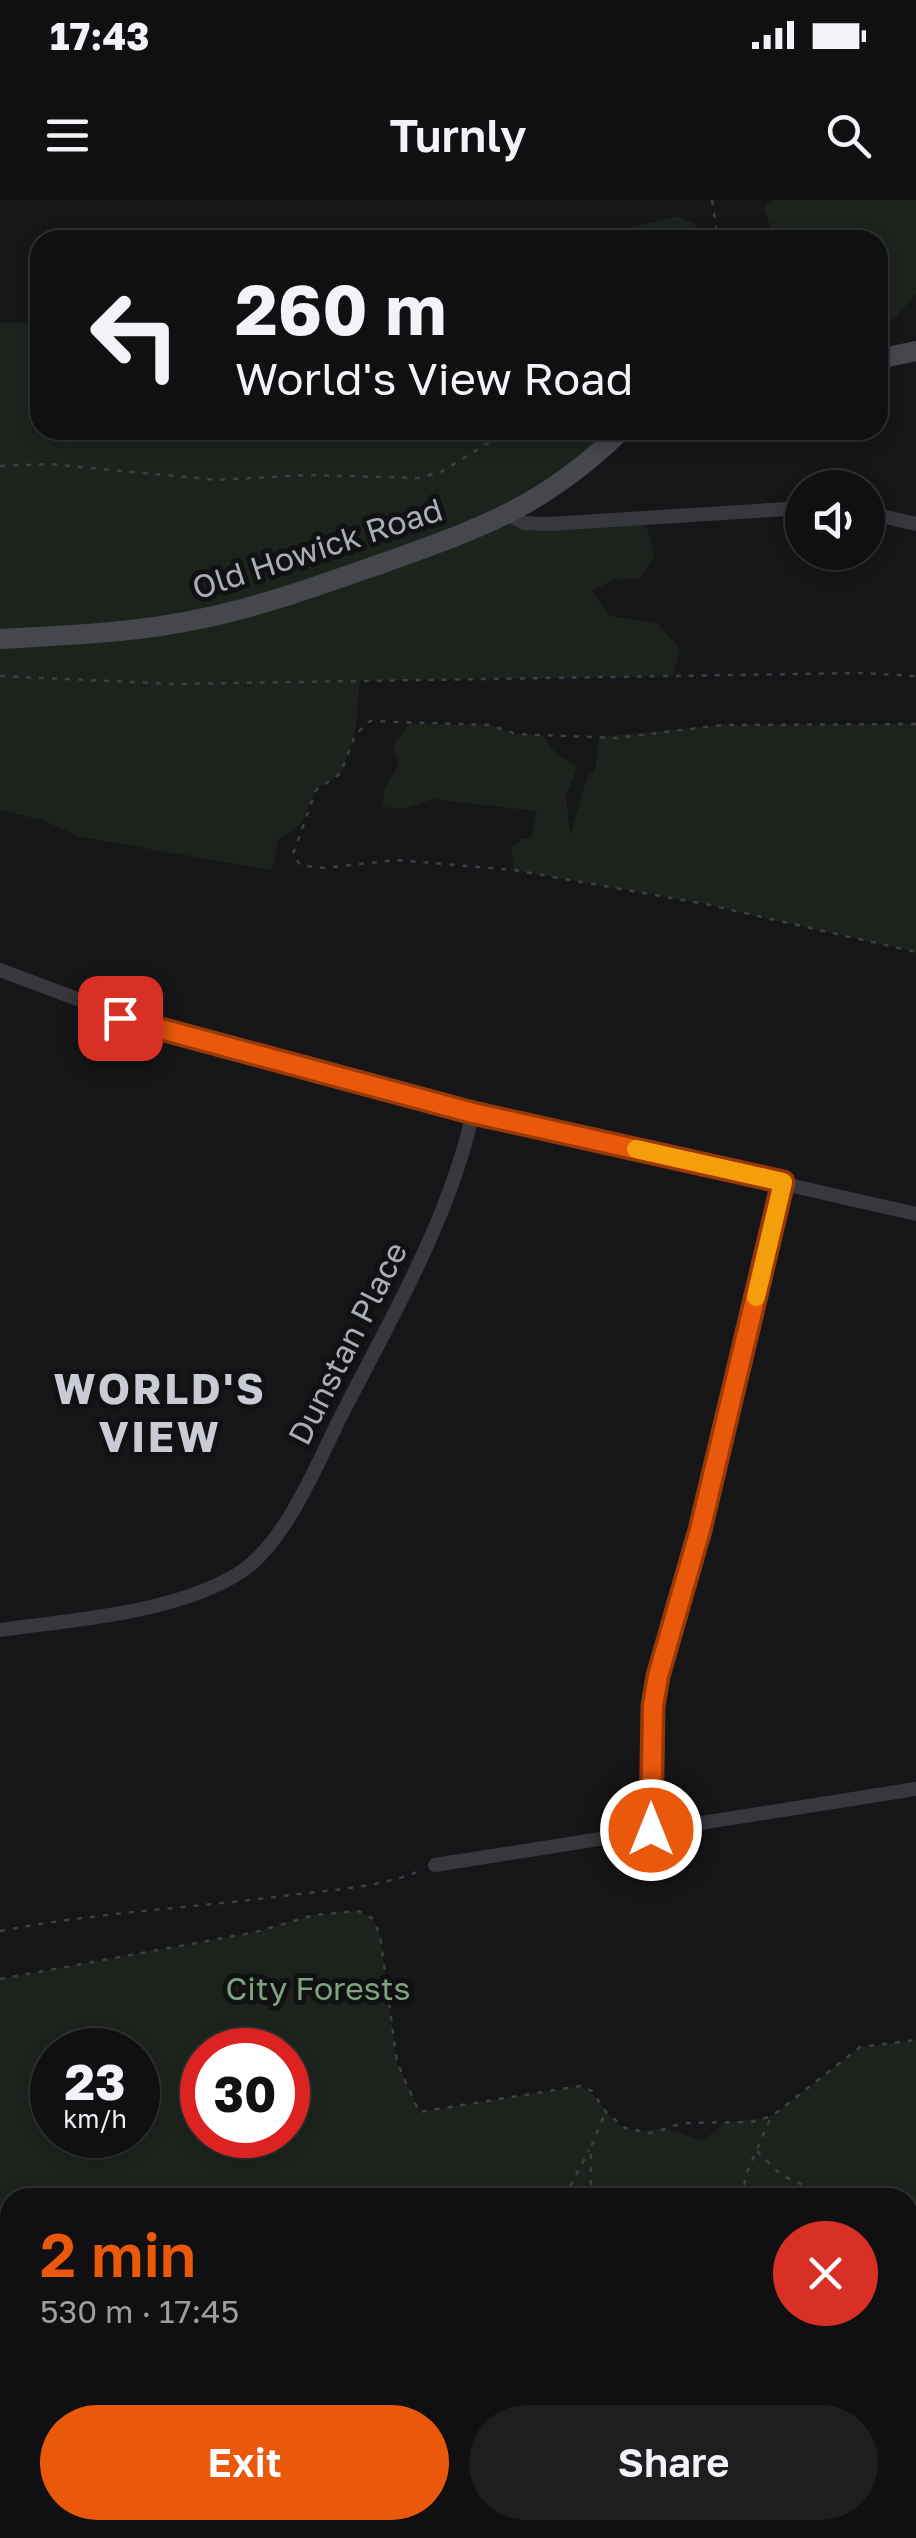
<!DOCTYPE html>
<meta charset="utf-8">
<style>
:root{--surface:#101012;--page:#1e1e20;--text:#f1f3f6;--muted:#9c9d9f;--line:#303032;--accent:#ea580c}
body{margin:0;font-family:"Golos Text",sans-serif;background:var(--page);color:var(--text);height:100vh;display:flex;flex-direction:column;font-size:38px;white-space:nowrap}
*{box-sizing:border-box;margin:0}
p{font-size:32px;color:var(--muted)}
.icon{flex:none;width:55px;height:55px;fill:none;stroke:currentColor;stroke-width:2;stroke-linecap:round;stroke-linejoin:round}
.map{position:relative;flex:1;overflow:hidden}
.sheet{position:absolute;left:0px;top:1988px;width:918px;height:352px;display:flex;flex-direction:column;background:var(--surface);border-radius:30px 30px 0 0;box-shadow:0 5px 15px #0003,0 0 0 2px var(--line)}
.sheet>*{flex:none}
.banner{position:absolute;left:30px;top:30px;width:858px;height:210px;border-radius:30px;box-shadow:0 5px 15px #0003,0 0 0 2px var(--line);background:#101012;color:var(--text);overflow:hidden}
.controls{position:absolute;left:785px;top:270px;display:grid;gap:20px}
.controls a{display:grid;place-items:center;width:100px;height:100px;border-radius:50%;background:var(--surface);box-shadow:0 5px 15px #0003,0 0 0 2px var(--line);font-size:50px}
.speed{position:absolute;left:30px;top:1828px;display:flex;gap:20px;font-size:50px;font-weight:700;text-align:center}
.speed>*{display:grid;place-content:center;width:130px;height:130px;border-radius:50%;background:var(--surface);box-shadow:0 5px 15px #0003,0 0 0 2px var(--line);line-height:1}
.speed small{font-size:25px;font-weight:400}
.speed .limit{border:15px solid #d22;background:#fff;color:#111}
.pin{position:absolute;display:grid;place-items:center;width:85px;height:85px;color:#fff;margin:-42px;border-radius:20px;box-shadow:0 5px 15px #0006}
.me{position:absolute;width:110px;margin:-55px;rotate:0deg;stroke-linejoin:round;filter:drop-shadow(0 0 8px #0008)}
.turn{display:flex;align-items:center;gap:35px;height:210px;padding:0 40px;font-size:45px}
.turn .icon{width:130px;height:130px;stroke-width:2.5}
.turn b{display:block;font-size:70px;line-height:85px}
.round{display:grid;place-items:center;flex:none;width:105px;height:105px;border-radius:52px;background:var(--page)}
.headline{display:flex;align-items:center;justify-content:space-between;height:170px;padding:0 40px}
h1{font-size:60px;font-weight:600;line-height:75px;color:var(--accent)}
.action{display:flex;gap:20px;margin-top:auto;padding:20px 40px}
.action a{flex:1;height:115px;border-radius:60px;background:var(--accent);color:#fff;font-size:40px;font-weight:600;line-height:115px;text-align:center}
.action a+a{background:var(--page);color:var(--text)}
.status{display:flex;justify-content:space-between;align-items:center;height:70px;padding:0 50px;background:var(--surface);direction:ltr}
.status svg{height:28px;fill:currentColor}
header{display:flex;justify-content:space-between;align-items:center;height:130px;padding:0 40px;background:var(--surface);font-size:45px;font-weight:600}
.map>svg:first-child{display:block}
.green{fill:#1c231d;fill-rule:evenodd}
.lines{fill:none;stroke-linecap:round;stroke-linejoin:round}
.path{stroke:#3d3f44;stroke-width:2.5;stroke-dasharray:5 8;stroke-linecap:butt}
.minor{stroke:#37383d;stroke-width:14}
.secondary{stroke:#45474d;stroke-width:20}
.route-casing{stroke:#983908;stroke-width:25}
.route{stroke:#ea580c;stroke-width:18}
.slow{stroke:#f59e0b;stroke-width:18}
.labels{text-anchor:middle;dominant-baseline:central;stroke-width:10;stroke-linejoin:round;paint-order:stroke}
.street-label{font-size:32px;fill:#a8adb8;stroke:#111113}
.park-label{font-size:32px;fill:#7fa381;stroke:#111113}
.district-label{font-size:42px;font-weight:bold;letter-spacing:2.5px;fill:#c9ccd4;stroke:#111113}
</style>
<div class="status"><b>17:43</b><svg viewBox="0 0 49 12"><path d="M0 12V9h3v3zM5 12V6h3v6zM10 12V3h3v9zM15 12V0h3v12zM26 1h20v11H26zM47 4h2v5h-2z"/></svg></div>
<header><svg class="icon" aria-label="menu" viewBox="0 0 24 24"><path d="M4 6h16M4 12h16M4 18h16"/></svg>Turnly<svg class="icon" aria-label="search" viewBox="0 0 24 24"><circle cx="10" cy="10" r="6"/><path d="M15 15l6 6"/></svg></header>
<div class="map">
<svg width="916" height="2338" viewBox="0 0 916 2338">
<rect width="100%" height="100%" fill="#161618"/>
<g class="green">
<polygon points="771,0 916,0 916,94 878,136 878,40 775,40 764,8"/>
<polygon points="677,16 695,24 697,40 486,40 617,31"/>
<polygon points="0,123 40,123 40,230 600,230 598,254 512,315 524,323 644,316 654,356 641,378 613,380 592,391 610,416 658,424 680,449 673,476 360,481 355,535 341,573 316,590 301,624 278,640 272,670 80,637 42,620 0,610"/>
<polygon points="410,524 490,525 516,534 543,535 556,554 578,566 566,595 570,637 587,577 595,570 599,537 722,525 916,524 916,752 705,704 514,670 511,649 522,639 532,638 537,611 433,599 403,609 383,607 384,588 399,564 393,545"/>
<path d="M358,1711l14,7 8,17 17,127 23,50 160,-26c20,9 25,33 46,42 14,6 26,0 39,1 12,1 27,9 38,12l21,-18 48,-7 88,-69 56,-7v498h-916v-559l256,-47 58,-17zM52,1850h86v85h-86zM202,1850h86v85h-86zM10,1998h898v332h-898z"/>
</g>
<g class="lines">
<g class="path">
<polyline points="712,0 718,40"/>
<polyline points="0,266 49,264 217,280 307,275 418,278 441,272 509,230"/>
<polyline points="0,476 174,484 860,473 916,476"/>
<polyline points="916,524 722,525 616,538 516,534 490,525 370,521 355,535 341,573 316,590 293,654 300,665 324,668 396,660 514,670 705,704 916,752"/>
<path d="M0,1731c94,-18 189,-23 283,-35 46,-6 94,-8 137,-25"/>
<polyline points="0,1779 256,1732 314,1715 358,1711 372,1718 380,1735 397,1862 419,1912 580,1886 592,1891 606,1912 625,1928 651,1933 683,1923 752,1922 772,1916 860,1847 916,1840"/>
<polyline points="757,1951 781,1975 831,1998"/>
<polyline points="564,1998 589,1950"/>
<polyline points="591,1998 591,1947 605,1913"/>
<polyline points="744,1998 745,1977 771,1917"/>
<polyline points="908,2027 916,2028"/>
<polyline points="908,2103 916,2080"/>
<polyline points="0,2138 10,2145"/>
<polyline points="0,2258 10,2259"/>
<polyline points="118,2330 122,2338"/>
<polyline points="730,2330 737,2338"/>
<polyline points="341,2338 346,2330"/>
<polyline points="503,2338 516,2330"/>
<polyline points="568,2338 568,2330"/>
<polyline points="665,2338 668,2330"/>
</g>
<g class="minor">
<polyline points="868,313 916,324"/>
<polyline points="511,316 524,323 549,324 802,308"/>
<polyline points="0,770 171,834 473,913 916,1014"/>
<path d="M0,1430c72,-10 173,-17 236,-55 49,-28 82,-114 107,-163 50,-97 106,-193 130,-299"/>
<polyline points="651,1629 657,1476 700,1329 783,982"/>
<polyline points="435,1665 916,1589"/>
</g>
<g class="secondary">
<polyline points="878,159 916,151"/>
<path d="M0,439c68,-4 137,-6 204,-21 62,-13 122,-35 182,-56 98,-35 160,-57 236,-132"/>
</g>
</g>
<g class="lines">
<defs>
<polyline id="route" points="120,818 473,913 783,982 700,1330 658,1476 653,1506 651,1630"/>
</defs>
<use href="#route" class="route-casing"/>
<use href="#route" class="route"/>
<polyline class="slow" points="636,949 783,982 756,1097"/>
</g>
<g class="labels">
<g class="street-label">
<text transform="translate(317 348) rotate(-18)">Old Howick Road</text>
<text transform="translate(347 1143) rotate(-63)">Dunstan Place</text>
</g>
<g class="park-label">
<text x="318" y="1788">City Forests</text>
</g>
<g class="district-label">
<text x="160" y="1188">WORLD'S<tspan x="160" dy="48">VIEW</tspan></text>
</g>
</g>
</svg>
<div class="controls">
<a><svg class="icon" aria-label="sound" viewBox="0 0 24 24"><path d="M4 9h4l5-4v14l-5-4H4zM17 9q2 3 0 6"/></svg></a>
</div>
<div class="speed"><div>23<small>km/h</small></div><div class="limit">30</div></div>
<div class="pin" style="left:120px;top:818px;background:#d93025"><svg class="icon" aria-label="arrive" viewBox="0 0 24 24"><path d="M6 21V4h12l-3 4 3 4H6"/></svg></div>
<svg class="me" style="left:651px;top:1630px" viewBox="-20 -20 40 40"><circle r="17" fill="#ea580c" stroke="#fff" stroke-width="3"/><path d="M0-11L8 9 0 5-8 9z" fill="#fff"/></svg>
<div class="banner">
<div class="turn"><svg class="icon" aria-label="left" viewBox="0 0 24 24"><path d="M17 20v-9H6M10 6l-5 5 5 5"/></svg><div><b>260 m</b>World's View Road</div></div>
</div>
<section class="sheet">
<div class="headline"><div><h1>2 min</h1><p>530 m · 17:45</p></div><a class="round" style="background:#d93025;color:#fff"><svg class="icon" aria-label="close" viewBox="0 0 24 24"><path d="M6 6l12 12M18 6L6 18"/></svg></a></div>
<div class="action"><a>Exit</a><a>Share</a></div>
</section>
</div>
